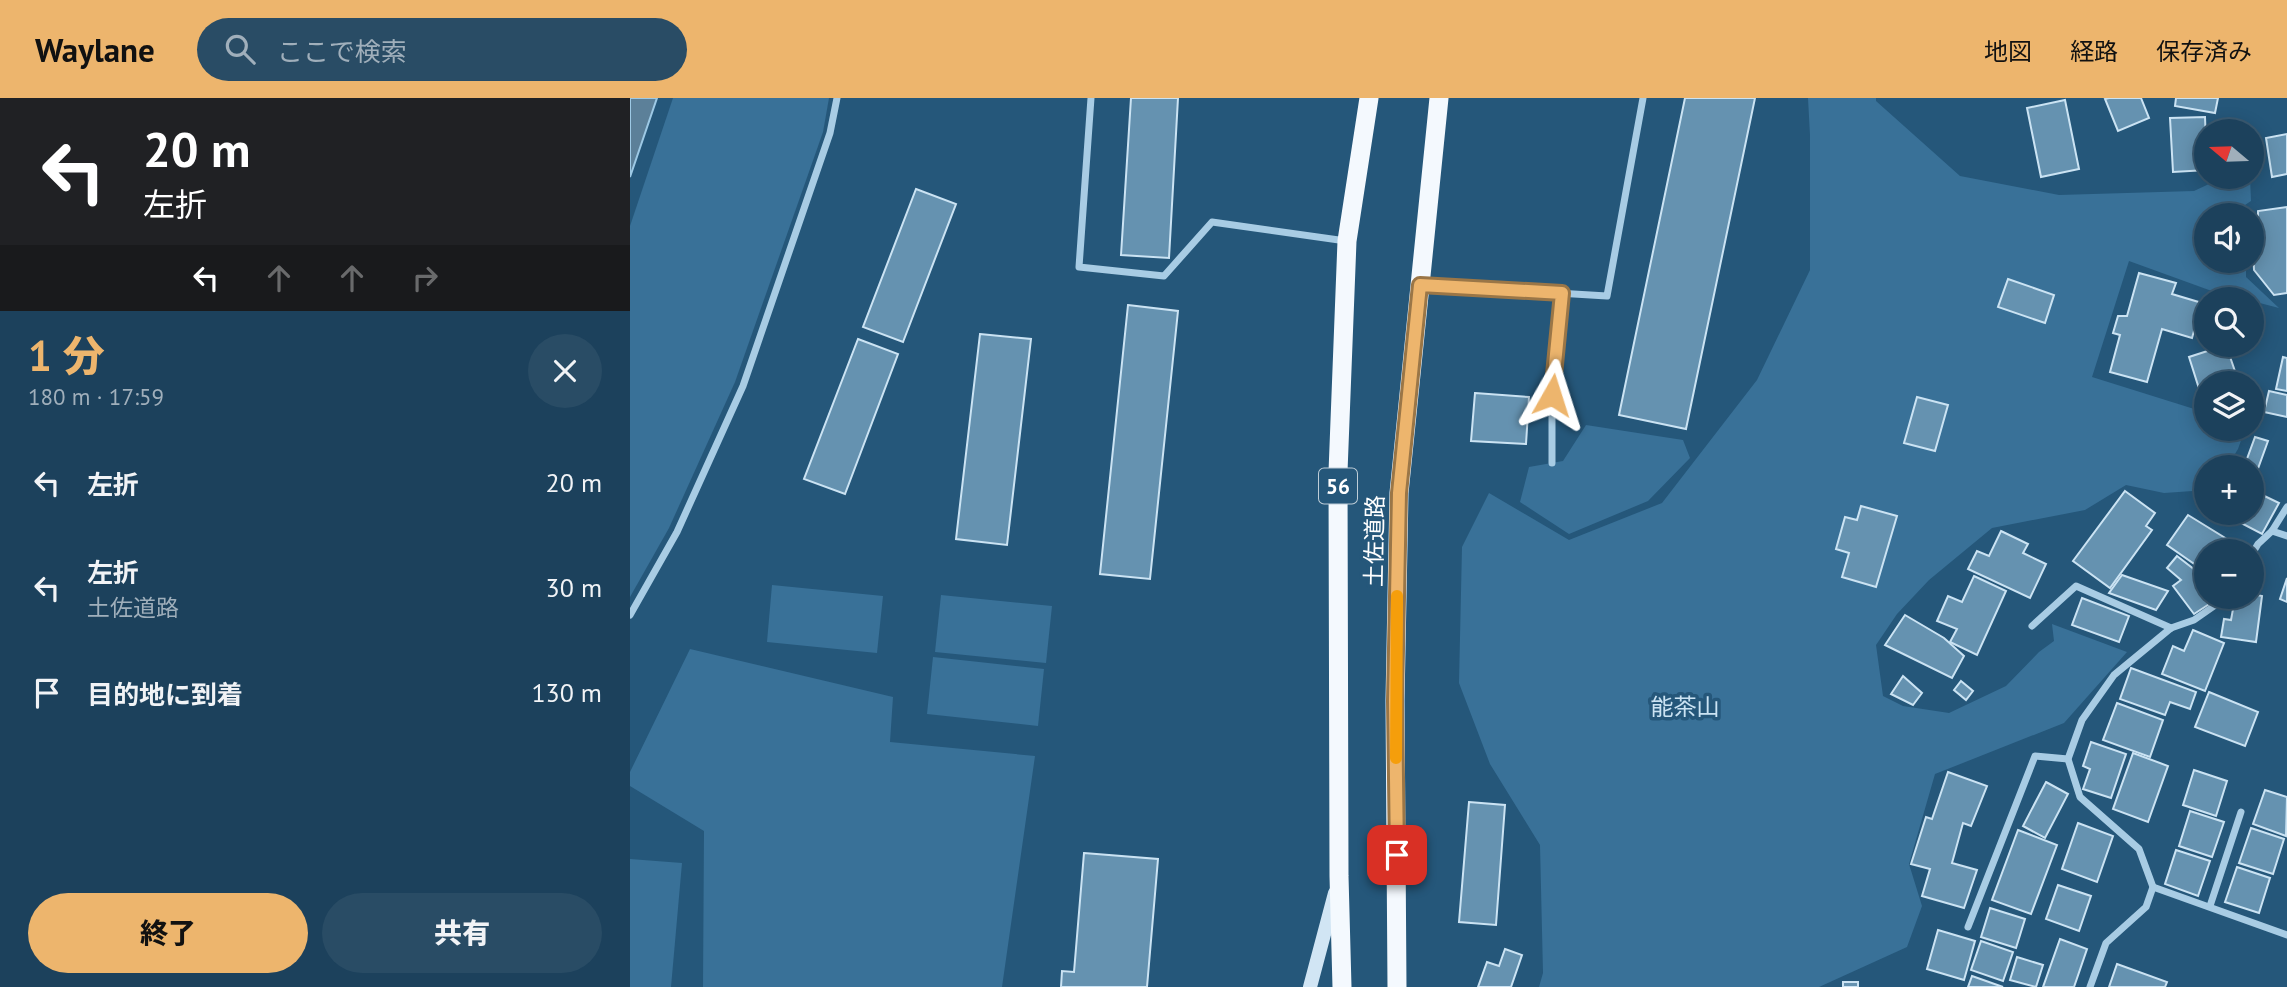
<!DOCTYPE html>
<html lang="ja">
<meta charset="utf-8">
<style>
:root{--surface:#1c415c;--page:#294c65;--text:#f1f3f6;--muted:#a0afbb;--line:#3a5a72;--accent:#edb56d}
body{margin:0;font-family:"PT Sans","Noto Sans JP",sans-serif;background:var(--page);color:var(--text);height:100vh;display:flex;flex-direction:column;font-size:26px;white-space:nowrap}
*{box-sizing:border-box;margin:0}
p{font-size:23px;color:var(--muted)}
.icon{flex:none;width:38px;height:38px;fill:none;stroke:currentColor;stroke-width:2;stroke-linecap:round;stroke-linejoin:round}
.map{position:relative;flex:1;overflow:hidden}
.sheet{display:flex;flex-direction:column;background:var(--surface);width:630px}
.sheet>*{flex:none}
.guide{background:#202124;color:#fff;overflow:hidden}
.needle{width:46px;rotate:289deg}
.controls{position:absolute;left:1564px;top:21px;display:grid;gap:14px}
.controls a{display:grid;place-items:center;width:70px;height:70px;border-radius:50%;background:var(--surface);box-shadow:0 4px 18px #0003,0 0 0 2px var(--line);font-size:35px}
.pin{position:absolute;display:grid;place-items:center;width:60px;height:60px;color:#fff;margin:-30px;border-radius:14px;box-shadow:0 4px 10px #0006}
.me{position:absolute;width:77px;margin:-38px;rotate:6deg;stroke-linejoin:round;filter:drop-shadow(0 0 5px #0008)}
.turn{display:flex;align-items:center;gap:24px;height:147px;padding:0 28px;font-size:32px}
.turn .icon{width:91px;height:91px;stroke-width:2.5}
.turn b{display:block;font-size:49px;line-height:60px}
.lanes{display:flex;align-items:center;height:66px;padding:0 28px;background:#0003;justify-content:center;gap:35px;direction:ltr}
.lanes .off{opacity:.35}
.round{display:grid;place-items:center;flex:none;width:74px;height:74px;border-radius:37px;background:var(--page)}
.headline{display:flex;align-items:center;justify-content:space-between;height:119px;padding:0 28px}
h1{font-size:42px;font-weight:800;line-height:52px;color:var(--accent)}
.button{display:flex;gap:14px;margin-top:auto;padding:14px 28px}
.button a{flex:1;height:80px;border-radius:42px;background:var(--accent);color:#111;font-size:28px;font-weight:800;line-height:80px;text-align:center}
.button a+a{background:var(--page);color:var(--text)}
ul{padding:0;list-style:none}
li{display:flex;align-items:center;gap:21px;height:105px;padding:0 28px}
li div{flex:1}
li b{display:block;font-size:26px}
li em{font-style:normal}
header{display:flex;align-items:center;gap:42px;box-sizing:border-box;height:98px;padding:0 35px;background:var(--accent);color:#111}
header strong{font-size:33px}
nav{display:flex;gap:38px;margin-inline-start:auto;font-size:24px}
.search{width:490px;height:63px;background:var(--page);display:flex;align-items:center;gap:18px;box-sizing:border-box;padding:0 24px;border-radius:38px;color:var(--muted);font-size:26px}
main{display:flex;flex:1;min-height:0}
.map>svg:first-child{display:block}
.green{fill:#397198}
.water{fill:#5c8099;stroke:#9dc9e5;stroke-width:2}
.building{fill:#6592b0;stroke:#cbe3f3;stroke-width:2}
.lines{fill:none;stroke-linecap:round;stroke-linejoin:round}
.minor{stroke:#a8cce4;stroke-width:7}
.secondary{stroke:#d1e5f4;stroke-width:14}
.trunk{stroke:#f4f9fe;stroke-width:19}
.route-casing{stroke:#9a7647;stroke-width:18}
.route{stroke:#edb56d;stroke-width:12}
.slow{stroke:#f59e0b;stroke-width:12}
.labels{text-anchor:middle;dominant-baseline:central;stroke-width:7;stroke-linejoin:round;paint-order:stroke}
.shield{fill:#25577a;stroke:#becdd7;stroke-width:2}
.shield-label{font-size:21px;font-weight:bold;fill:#fff}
.street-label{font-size:23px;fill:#fff;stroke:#25577a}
.park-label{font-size:23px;fill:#cbe3f3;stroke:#25577a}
</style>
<header>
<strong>Waylane</strong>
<div class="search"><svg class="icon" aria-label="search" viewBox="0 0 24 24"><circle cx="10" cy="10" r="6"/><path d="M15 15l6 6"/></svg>ここで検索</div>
<nav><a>地図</a><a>経路</a><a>保存済み</a></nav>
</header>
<main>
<section class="sheet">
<div class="guide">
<div class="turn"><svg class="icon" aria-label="left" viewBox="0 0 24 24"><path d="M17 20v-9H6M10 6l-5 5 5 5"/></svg><div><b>20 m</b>左折</div></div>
<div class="lanes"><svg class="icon" aria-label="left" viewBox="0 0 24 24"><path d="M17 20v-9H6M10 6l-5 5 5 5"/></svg><svg class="icon off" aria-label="ahead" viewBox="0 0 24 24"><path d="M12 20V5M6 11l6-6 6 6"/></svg><svg class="icon off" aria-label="ahead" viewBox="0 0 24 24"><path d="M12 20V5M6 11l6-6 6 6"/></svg><svg class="icon off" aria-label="right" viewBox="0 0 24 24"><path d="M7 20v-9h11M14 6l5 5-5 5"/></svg></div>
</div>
<div class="headline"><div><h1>1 分</h1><p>180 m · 17:59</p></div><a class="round"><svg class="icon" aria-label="close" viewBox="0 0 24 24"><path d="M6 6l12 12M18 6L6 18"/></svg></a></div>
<ul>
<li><svg class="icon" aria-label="left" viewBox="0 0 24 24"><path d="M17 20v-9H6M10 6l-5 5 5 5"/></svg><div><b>左折</b></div><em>20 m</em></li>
<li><svg class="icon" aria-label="left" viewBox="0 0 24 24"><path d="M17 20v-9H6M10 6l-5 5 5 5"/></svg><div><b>左折</b><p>土佐道路</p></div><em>30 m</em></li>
<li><svg class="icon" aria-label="arrive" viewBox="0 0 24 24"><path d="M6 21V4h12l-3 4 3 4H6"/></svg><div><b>目的地に到着</b></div><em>130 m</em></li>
</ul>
<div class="button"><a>終了</a><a>共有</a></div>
</section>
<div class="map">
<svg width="1657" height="889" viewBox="0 0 1657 889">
<rect width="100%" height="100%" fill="#25577a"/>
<g class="green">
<polygon points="43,0 199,0 193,34 105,284 39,430 0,499 0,128"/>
<polygon points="1178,0 1246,0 1246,3 1330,78 1429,97 1564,93 1594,79 1620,79 1621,103 1609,111 1611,117 1577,117 1577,163 1616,163 1616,179 1649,210 1622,203 1622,201 1579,192 1499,163 1462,279 1577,315 1577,331 1615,331 1608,351 1597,369 1577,369 1577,392 1534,395 1496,387 1455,412 1362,430 1299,482 1267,516 1246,547 1253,598 1273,608 1319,615 1376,588 1409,554 1424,543 1422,526 1497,554 1434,625 1305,676 1279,766 1292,808 1277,849 1189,889 909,889 913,875 910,747 860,666 829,585 832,449 859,395 939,442 1032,405 1127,282 1180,172 1180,37"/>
<polygon points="956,327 1053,342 1060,360 1018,403 939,436 890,404 899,369 933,363"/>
<polygon points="142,487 253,498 247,555 137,544"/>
<polygon points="311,497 422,508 416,565 305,554"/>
<polygon points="60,551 263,599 260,644 405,658 372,889 73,889 74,733 0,688 0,674"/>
<polygon points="303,559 414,571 408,628 297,616"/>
<polygon points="0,761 52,765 41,889 0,889"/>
</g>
<polygon class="water" points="0,0 27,0 0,79"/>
<g class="building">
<polygon points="501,0 548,0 539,160 491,157"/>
<polygon points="1055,0 1125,0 1056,331 989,317"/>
<polygon points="1479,0 1511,0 1519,20 1488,33 1475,1"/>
<polygon points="1546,0 1588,0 1585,15 1545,8"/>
<polygon points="1435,2 1449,71 1411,79 1397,10"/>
<polygon points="1575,19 1577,72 1543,74 1540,20"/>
<polygon points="1657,36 1657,76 1642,79 1636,40"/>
<polygon points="286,91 326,106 273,244 233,229"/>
<polygon points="1657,109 1657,195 1644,197 1624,172 1622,126 1628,126 1628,113"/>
<polygon points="1509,175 1546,185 1542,196 1572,205 1562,240 1532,231 1517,284 1480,274 1490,237 1483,235 1488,218 1497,218"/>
<polygon points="1378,181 1424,197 1415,225 1368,209"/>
<polygon points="498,207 548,213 520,481 470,476"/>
<polygon points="350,236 401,241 377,447 326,441"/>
<polygon points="228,241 268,256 215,396 174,381"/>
<polygon points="1596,247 1609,285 1577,285 1577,299 1572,300 1559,259"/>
<polygon points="1653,259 1657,260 1657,293 1646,291"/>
<polygon points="1639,293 1657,297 1657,319 1634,314"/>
<polygon points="845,295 899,299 896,346 841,343"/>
<polygon points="1287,299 1318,307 1305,353 1274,345"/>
<polygon points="1625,339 1638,343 1626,376 1622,374 1622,369 1614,369"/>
<polygon points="1622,392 1649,405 1632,436 1592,415 1622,415"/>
<polygon points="1495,393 1525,415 1516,428 1522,432 1480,490 1443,463"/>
<polygon points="1231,408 1267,418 1246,489 1212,479 1219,455 1206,451 1215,419 1227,422"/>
<polygon points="1558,417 1605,446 1600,453 1577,453 1577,470 1573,472 1537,447"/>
<polygon points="1371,433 1398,446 1393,455 1416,466 1400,500 1338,471 1347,453 1359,458"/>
<polygon points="1547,458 1569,475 1577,472 1577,499 1590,499 1564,516 1543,488 1551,482 1537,470"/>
<polygon points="1492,477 1538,493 1526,512 1479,495"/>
<polygon points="1344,478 1376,493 1347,557 1320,544 1327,531 1307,523 1318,498 1332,504"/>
<polygon points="1657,480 1657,504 1650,501"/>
<polygon points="1622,496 1632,498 1626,544 1591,539 1594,521 1601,522 1603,511 1608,510 1610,499 1622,499"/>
<polygon points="1452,500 1499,518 1489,544 1442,527"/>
<polygon points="1275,517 1314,540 1334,558 1322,580 1255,547"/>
<polygon points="1563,532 1594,545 1575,593 1532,576 1543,548 1554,553"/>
<polygon points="1501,570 1566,594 1560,611 1540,604 1535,617 1490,601"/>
<polygon points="1273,578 1292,595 1283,607 1261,596"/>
<polygon points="1331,583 1343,593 1336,602 1324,592"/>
<polygon points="1579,594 1628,614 1615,648 1565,629"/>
<polygon points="1487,605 1533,622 1520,659 1473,642"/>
<polygon points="1461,644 1496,656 1481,700 1453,691 1460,671 1453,668"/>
<polygon points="1503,655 1538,668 1518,724 1483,711"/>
<polygon points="1564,672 1597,683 1586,718 1553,707"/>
<polygon points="1318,674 1357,688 1341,728 1333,725 1322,765 1347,772 1334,810 1292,798 1300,771 1281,766 1296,719 1302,721"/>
<polygon points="1416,684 1438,696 1415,740 1393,728"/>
<polygon points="1635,692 1657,699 1656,738 1623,726"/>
<polygon points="839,704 875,707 866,827 829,824"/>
<polygon points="1560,713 1594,724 1582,759 1549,748"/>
<polygon points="1448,725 1483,738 1467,784 1432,771"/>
<polygon points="1621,730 1654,741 1643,776 1609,765"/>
<polygon points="1388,732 1427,747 1401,816 1362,802"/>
<polygon points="1546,752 1580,763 1568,798 1535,786"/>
<polygon points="454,755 528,761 517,889 431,889 432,873 444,874"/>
<polygon points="1607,769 1640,780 1629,815 1595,804"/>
<polygon points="1428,787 1461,798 1449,833 1416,821"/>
<polygon points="1360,810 1395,821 1386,850 1351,839"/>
<polygon points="1308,832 1345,843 1334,882 1297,871"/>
<polygon points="1430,841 1457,851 1444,889 1413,889"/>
<polygon points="1351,843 1383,854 1373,883 1341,872"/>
<polygon points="875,851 892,857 881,889 848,889 857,864 869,868"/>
<polygon points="1387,859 1413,867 1406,889 1380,882"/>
<polygon points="1487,866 1537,884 1535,889 1479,889"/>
<polygon points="1342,878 1373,889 1338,889"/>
<rect x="1213" y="884" width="15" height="5"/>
</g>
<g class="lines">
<g class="minor">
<polyline points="461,0 449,169 534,178 582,124 716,143"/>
<polyline points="791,187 977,198 1013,0"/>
<polyline points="922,365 922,297 932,195"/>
<polyline points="1642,433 1657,438"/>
<polyline points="1622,456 1628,446 1642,433 1657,409"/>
<polyline points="0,517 47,434 113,288 200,35 207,0"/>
<polyline points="1402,528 1446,488 1541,530"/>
<polyline points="1523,789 1657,837"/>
<polyline points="1580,808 1611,714"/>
<polyline points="1338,829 1405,658 1438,661"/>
<polyline points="1460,889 1476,845 1516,809 1523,789 1509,751 1450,699 1438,661 1452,622 1484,577 1541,530 1564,522 1597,499"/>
</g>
<polyline class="secondary" points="680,889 705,795"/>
<g class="trunk">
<polyline points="712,889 709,778 708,374 717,143 739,0"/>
<polyline points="767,889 765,603 769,395 809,0"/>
</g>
</g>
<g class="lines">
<defs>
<polyline id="route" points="767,757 765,603 769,395 790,187 932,195 922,297"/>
</defs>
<use href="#route" class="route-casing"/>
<use href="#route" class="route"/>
<polyline class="slow" points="766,660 767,498"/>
</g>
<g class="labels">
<rect class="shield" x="689" y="370.5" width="38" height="35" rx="5"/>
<g class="shield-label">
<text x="708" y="388">56</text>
</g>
<g class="street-label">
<text transform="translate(744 443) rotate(-89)">土佐道路</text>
</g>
<g class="park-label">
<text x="1055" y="608">能茶山</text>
</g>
</g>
</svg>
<div class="controls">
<a><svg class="needle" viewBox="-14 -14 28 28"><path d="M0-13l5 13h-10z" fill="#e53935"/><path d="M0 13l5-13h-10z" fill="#a0afbb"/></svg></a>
<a><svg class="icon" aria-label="sound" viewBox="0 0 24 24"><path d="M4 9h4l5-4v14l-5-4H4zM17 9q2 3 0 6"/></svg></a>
<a><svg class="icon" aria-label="search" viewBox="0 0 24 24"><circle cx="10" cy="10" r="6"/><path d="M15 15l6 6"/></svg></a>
<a><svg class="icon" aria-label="layers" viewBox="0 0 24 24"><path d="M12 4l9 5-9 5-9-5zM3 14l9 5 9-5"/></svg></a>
<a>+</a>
<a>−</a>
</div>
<div class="pin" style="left:767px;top:757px;background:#d93025"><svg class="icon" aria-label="arrive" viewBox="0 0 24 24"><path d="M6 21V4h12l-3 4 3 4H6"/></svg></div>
<svg class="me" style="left:922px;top:297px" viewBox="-20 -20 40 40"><path d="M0-17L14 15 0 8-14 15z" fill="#edb56d" stroke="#fff" stroke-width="4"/></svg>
</div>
</main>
